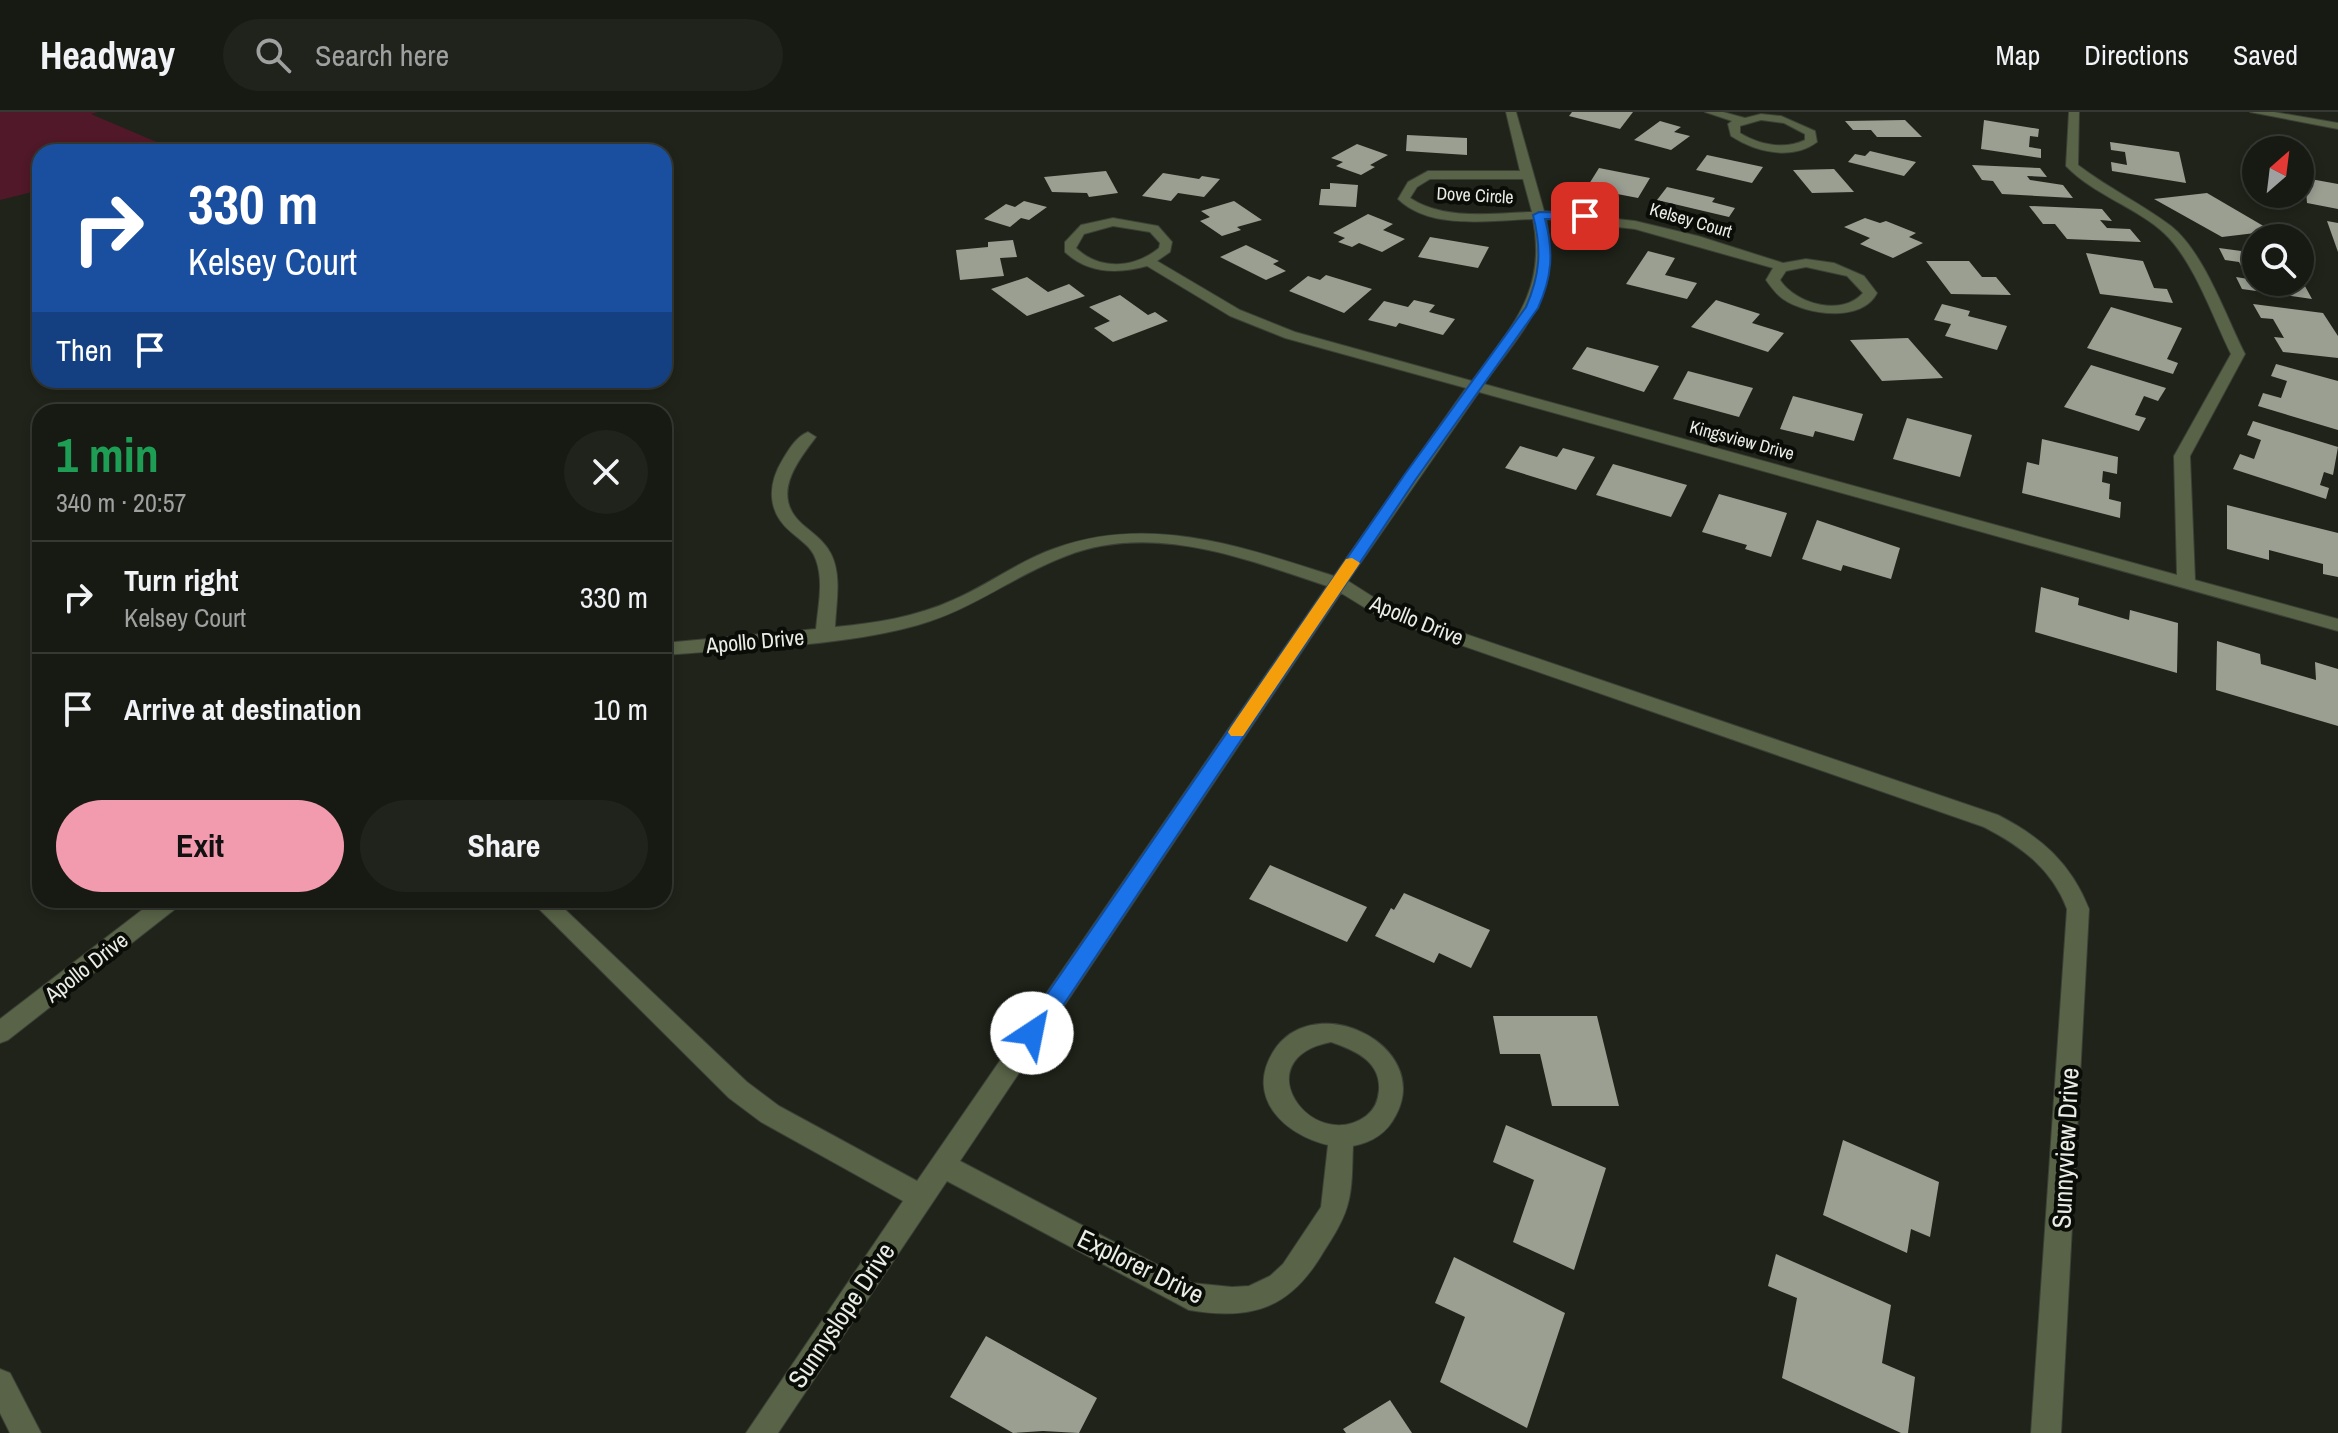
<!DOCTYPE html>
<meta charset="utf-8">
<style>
:root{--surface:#171a13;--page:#20231c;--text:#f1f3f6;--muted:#9ea1a0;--line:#363833;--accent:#f29aae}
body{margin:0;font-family:"Archivo Narrow",sans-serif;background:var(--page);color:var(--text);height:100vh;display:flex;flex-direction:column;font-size:30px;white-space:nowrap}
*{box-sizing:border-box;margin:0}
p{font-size:26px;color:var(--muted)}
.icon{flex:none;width:44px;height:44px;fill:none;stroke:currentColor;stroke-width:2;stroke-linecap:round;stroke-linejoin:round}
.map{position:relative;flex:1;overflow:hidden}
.drawer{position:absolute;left:32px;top:292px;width:640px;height:504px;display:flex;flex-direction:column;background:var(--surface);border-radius:24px;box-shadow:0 4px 12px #0003,0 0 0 2px var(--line)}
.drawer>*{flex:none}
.guide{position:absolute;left:32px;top:32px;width:640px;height:244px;border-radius:24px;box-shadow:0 4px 12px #0003,0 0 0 2px var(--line);background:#1a4fa0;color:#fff;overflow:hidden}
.needle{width:52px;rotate:28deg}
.buttons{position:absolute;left:2242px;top:24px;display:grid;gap:16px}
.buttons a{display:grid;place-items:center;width:72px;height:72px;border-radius:50%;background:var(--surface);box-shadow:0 4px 12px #0003,0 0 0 2px var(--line);font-size:40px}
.pin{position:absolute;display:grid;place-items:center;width:68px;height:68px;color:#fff;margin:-34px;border-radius:16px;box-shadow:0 4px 12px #0006}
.me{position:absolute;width:88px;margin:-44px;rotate:34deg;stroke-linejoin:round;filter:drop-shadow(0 0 6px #0008)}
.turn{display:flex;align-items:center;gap:28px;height:168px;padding:0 24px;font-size:36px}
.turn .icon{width:104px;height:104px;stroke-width:2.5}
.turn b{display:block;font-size:56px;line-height:68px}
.then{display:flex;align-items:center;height:76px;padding:0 24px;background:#0003;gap:16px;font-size:30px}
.round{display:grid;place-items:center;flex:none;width:84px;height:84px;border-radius:42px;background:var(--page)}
.summary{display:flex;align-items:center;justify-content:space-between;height:136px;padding:0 24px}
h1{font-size:48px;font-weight:700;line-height:60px;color:#1e9e55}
.button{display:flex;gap:16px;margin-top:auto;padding:16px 24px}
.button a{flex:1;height:92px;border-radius:48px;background:var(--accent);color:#111;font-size:32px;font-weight:700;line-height:92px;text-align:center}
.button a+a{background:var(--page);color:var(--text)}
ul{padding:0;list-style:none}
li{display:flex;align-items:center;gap:24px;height:112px;padding:0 24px;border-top:2px solid var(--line)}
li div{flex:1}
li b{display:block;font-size:30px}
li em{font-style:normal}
header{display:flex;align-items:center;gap:48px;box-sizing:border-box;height:112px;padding:0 40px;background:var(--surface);border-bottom:2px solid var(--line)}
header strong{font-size:38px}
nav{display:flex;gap:44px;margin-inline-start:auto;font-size:28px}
.search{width:560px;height:72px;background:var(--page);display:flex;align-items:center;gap:20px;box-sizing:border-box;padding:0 28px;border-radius:44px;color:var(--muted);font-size:30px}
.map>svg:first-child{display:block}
.green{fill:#501829}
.building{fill:#9a9f92}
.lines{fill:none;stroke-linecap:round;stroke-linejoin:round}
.minor-casing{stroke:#3b3f36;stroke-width:2}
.minor{fill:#586347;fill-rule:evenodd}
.route{fill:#1a73e8;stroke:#114b97;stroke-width:2}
.slow{fill:#f59e0b}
.labels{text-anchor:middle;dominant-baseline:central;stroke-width:8;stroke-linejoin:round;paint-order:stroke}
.far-street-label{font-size:18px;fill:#eaede6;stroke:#0a0c07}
.street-label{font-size:22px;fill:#eaede6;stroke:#0a0c07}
.near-street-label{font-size:26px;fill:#eaede6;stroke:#0a0c07}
</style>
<header>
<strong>Headway</strong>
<div class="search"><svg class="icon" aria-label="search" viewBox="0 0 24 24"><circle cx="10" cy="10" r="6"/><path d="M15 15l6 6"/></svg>Search here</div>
<nav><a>Map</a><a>Directions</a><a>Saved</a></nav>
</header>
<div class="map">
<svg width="2338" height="1321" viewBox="0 0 2338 1321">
<rect width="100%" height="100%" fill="#1f2319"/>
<polygon class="green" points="0,0 98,0 91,2 180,40 40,40 40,78 0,88"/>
<g class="building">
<polygon points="1572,0 1633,0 1620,17 1569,4"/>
<polygon points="1905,8 1922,25 1877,25 1871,18 1853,18 1845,9"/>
<polygon points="1984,8 2039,17 2038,25 2030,24 2029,35 2041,37 2041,46 1981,37"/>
<polygon points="1660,9 1681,15 1674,20 1690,24 1671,38 1634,28"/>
<polygon points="1407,23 1467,26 1467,43 1406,39"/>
<polygon points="2110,30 2179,40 2186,71 2112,59 2111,50 2127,53 2125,40 2111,38"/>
<polygon points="1357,32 1388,43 1370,53 1375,55 1361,63 1336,54 1343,50 1331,46"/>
<polygon points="1870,39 1916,50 1904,64 1848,50 1855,42 1865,44"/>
<polygon points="1707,43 1763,55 1752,71 1696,58"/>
<polygon points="1972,53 2040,56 2047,65 2027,64 2030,68 2063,73 2073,86 2002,82 1993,69 1982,68"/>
<polygon points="1599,56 1650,66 1638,86 1612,81 1615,77 1589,72"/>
<polygon points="1834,57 1854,80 1812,81 1793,58"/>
<polygon points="1106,59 1118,81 1089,85 1087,81 1052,80 1044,65"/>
<polygon points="1163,61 1199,67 1202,64 1220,67 1204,85 1178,81 1171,89 1142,84"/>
<polygon points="2305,66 2338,72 2338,97 2307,91"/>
<polygon points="1330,71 1358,73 1356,95 1319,93 1321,77 1330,77"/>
<polygon points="1667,75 1715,86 1712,90 1735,96 1729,105 1657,88"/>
<polygon points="2207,81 2272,119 2222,125 2154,87"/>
<polygon points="1024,89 1047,95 1029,108 1021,106 1010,115 984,107 1006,92 1015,95"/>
<polygon points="1234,89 1262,108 1237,115 1241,118 1222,124 1200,109 1210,105 1201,99"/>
<polygon points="2029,94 2102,97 2112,109 2100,108 2107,116 2130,117 2141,130 2067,127 2055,112 2043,112"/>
<polygon points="1368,102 1393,112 1383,118 1405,127 1382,140 1359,131 1352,135 1338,130 1345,126 1333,121"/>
<polygon points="1865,106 1880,111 1886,109 1916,121 1909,125 1923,131 1893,146 1860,132 1870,126 1844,115"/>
<polygon points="2327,109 2338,111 2338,140"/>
<polygon points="1430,125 1489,135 1478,156 1418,145"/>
<polygon points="1013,128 1017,145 1000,146 1004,164 960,168 956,138 988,135 988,130"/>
<polygon points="1246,133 1279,149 1273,152 1286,159 1266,168 1220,145"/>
<polygon points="2219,136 2256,141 2256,170 2300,170 2300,165 2312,187 2242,177 2236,165 2248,167 2239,150 2225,148"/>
<polygon points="1648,139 1675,146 1665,163 1697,171 1687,187 1626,172"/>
<polygon points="2086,141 2143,149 2154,176 2167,177 2173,191 2100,182"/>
<polygon points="1926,149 1969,149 1982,165 1996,165 2011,183 1951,182"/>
<polygon points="1326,163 1372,177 1344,201 1289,179 1308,164 1320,168"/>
<polygon points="1027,165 1048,180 1069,172 1085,184 1027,204 991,177"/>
<polygon points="1120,183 1148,203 1155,200 1168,209 1113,230 1094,216 1110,209 1089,195"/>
<polygon points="1414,188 1435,193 1429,200 1455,207 1443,223 1399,211 1396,215 1368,208 1384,189 1408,195"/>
<polygon points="1716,188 1760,202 1752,211 1784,221 1768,240 1691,215"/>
<polygon points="1942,192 1970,199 1968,204 2007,214 1997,238 1945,224 1951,212 1934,208"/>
<polygon points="2253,192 2323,201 2338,224 2338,246 2283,240 2274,225 2284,226 2273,207 2261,206"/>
<polygon points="2111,195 2182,216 2167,247 2178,251 2173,262 2087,236"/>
<polygon points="1908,226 1943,266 1882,269 1850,228"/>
<polygon points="1587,235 1659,254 1644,280 1572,257"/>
<polygon points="2276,252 2338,269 2338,318 2258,294 2263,281 2281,286 2287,269 2271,264"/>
<polygon points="2091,253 2166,276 2158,289 2144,284 2135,303 2146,306 2139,319 2064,295"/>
<polygon points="1688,259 1753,276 1739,305 1673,287"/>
<polygon points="1793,284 1863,302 1854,329 1815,319 1813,325 1780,317"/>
<polygon points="1907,306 1972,323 1960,365 1893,347"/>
<polygon points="2253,309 2338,335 2333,363 2324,360 2320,373 2329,376 2326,387 2233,357 2240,342 2254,347 2261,328 2247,323"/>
<polygon points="2042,327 2118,345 2117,362 2103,359 2102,370 2110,372 2109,387 2121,390 2120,406 2022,381 2027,350 2039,353"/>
<polygon points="1520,334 1557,345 1563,336 1595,345 1576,378 1505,356"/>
<polygon points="1613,352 1687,373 1671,405 1596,383"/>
<polygon points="1719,382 1787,401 1771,445 1745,437 1747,433 1702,420"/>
<polygon points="2227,393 2338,421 2338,465 2323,462 2323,452 2269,438 2269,448 2227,437"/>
<polygon points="1817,408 1900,436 1891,467 1843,453 1841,459 1802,447"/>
<polygon points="2041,475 2079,486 2078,493 2129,508 2130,498 2178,511 2177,561 2035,520"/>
<polygon points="2217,529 2260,542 2261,552 2316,568 2315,550 2338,557 2338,614 2216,578"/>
<polygon points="1270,753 1367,795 1347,830 1249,787"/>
<polygon points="1404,781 1490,818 1471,856 1439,841 1434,851 1375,824 1391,796 1394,798"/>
<polygon points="1493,904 1597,904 1619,994 1552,994 1540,942 1500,942"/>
<polygon points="1506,1013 1606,1056 1574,1158 1513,1130 1534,1068 1493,1050"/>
<polygon points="1843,1028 1939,1070 1930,1125 1911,1117 1907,1141 1823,1103"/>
<polygon points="1776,1142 1891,1193 1882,1251 1915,1265 1908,1321 1901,1321 1782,1266 1797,1186 1768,1174"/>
<polygon points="1454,1145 1565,1201 1527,1316 1440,1270 1465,1205 1435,1191"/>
<polygon points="986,1224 1097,1286 1079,1321 1043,1319 1013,1321 950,1285"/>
<polygon points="1390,1288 1412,1321 1346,1321 1343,1317"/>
</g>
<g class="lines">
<defs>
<g id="minor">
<path d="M1506,0h10l28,99 91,10 63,15 85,27 23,-4 28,4 30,13 13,17c-15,30 -71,22 -94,6 -7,-5 -12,-12 -17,-19l7,-12 -138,-39 -89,-10c15,75 -21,108 -62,165l693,191 -3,-119 57,-102c-18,-36 -37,-93 -67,-121 -28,-26 -70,-38 -98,-67l3,-54h10l-1,53c30,23 64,39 93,61 33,26 55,91 74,128l-55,102 5,124 143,39v12l-859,-239 -131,189 44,28 606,206c43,22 73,48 91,94l-28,524h-30l36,-524c-15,-40 -46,-63 -83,-82l-604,-210 -39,-24 -381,568 232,122 40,4 17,-1 21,-10 13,-12 38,-57 7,-62c-43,-10 -83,-47 -55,-93 40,-65 160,-7 123,63 -9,18 -23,27 -43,31 -1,20 0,42 -6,61 -5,16 -14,30 -23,44 -33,57 -71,70 -135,59l-242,-129 -169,252h-32l157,-232 -142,-79 -32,-24 -199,-198h25l192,182 32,24 138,75 410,-595c-82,-27 -174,-64 -261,-30 -51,19 -94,54 -148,69 -78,22 -173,23 -254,30v-12l152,-14c2,-23 8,-47 0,-69 -4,-13 -15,-19 -25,-28 -24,-20 -24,-47 -8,-73 6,-10 14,-23 25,-27l8,5c-19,25 -45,58 -15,86 11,10 23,17 30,31 11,22 5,49 4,73 40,-4 81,-10 118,-27 35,-15 67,-40 103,-52 95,-34 187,-1 278,28l132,-188 -181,-50 -55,-22 -83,-50c-29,8 -59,8 -82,-14v-10l16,-17 32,-7 45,8 14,16 -2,10 -13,9 83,49 55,22 177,49c40,-55 75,-90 61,-162 -41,1 -102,12 -135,-20l10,-17 20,-11h92zM1430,67h93l9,33c-40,1 -87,9 -122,-14l7,-11zM1113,114l37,6 10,11 -1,5c-24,20 -59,23 -83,0l8,-14zM1806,155l41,9 16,17c-21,24 -67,11 -83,-13l6,-9zM1331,930c23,8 50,19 48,48 -1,11 -4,19 -13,26 -54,39 -123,-57 -35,-74z"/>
<path d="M1705,0h18l22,6 16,-4 20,2 34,15 2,11c-25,19 -62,10 -86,-6l-3,-12 4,-3zM1761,8l23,3 21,11v6c-21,10 -45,5 -65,-7v-7z"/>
<polygon points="2250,0 2274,0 2338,11 2338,17"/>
<polygon points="155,788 182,788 179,794 8,928 0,931 0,907"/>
<polygon points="0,1257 10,1261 41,1321 10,1321 0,1301"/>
</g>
</defs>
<use href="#minor" class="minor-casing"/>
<use href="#minor" class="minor"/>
</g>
<path class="route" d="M1539,100l46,1 5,3 -5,3h-40c9,33 7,58 -7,89l-122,171 -376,561 -8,2 -7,-2 -4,-7 4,-7 380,-552 121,-167c14,-32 16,-57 7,-92z"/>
<polygon class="slow" points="1352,446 1360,451 1243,624 1231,624 1228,620 1231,615 1346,447"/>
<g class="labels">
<g class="far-street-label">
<text transform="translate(1475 83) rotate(3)">Dove Circle</text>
<text transform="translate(1691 108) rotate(16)">Kelsey Court</text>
<text transform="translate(1742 328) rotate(15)">Kingsview Drive</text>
</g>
<g class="street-label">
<text transform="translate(1417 508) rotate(22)">Apollo Drive</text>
<text transform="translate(755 529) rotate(-5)">Apollo Drive</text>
<text transform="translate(86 855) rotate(-38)">Apollo Drive</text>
</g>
<g class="near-street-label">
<text transform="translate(2065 1036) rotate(-87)">Sunnyview Drive</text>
<text transform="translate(1141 1154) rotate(26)">Explorer Drive</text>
<text transform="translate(841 1203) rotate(-56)">Sunnyslope Drive</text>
</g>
</g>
</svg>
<div class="buttons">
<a><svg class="needle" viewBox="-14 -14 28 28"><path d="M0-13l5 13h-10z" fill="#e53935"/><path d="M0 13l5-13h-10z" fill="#9ea1a0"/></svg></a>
<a><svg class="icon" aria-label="search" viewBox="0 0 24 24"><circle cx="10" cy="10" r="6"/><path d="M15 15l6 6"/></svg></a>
</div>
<div class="pin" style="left:1585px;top:104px;background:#d93025"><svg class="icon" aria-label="arrive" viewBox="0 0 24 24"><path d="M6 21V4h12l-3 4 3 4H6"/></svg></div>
<svg class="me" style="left:1032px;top:921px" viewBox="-20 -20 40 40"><circle r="19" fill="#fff"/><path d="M0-13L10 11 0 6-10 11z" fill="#1a73e8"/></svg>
<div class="guide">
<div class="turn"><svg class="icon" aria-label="right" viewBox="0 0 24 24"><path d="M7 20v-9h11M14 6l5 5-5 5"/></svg><div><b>330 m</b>Kelsey Court</div></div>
<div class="then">Then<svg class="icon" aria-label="arrive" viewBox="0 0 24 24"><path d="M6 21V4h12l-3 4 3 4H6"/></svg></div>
</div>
<section class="drawer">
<div class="summary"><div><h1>1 min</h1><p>340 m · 20:57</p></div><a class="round"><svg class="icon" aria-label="close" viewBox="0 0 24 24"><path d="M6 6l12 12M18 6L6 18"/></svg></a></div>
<ul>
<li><svg class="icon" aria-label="right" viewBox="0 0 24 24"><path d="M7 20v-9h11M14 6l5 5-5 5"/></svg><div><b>Turn right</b><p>Kelsey Court</p></div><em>330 m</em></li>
<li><svg class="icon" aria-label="arrive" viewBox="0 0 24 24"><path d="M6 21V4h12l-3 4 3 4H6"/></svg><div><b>Arrive at destination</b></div><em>10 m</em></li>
</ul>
<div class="button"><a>Exit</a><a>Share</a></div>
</section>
</div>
